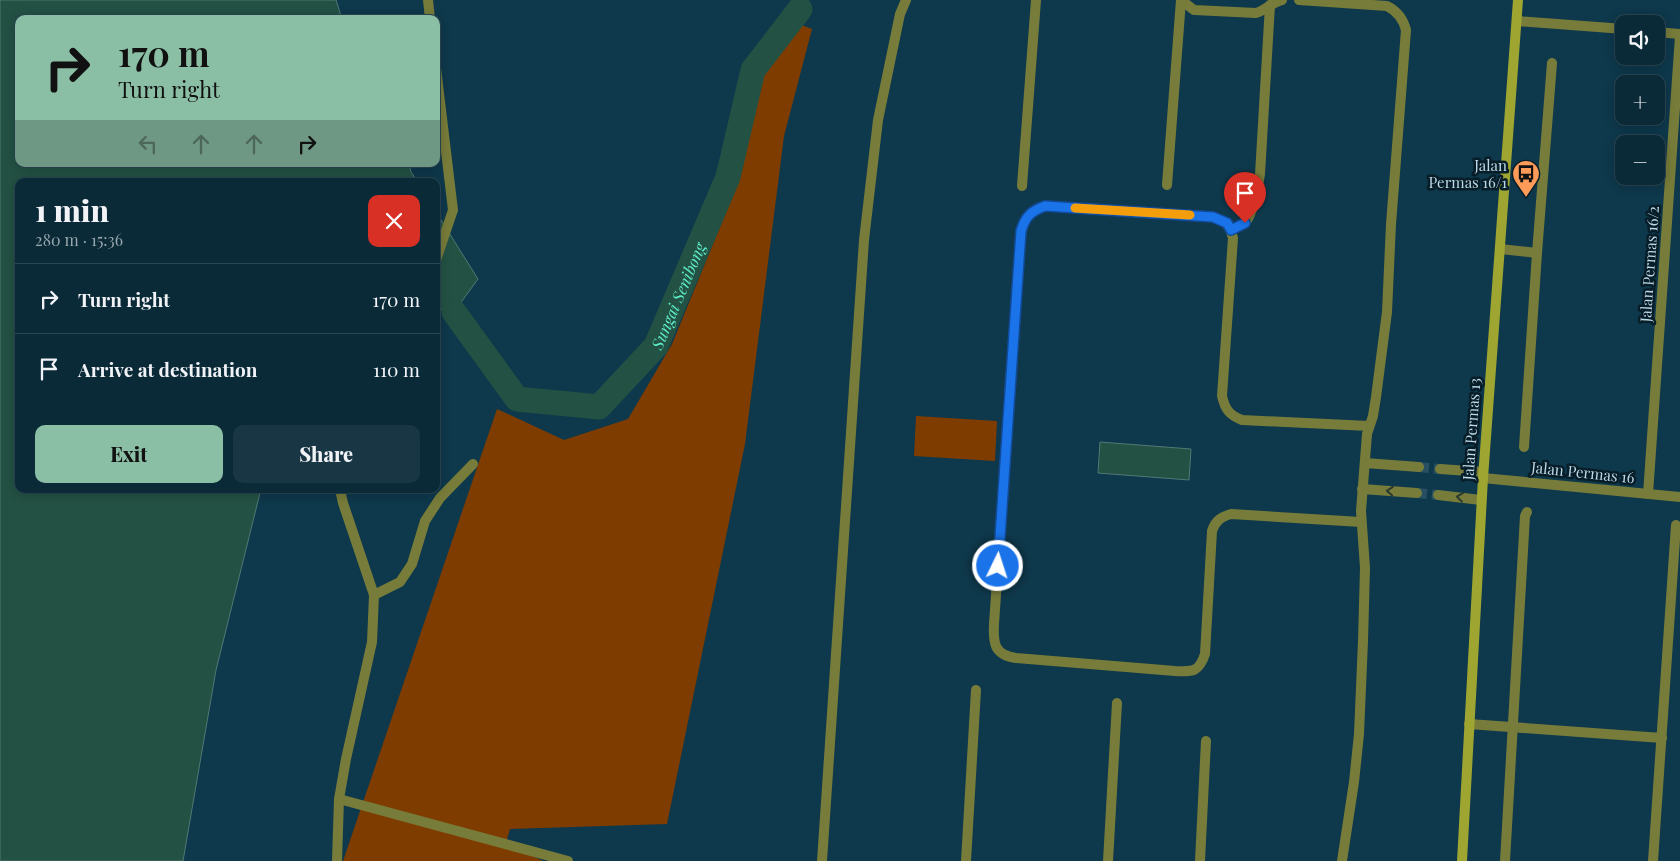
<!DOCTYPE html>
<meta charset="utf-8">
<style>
:root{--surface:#0a2a38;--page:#183643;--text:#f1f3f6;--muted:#99a7ae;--line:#2a4653;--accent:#8abfa5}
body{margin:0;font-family:"Playfair Display",serif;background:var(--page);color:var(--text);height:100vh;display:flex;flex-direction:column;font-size:19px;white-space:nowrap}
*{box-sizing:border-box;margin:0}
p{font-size:16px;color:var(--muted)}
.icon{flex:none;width:28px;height:28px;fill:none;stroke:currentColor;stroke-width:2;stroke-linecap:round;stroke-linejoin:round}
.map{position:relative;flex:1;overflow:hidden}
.panel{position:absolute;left:15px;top:178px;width:425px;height:315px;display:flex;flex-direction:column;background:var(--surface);border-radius:10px;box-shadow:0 2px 12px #0003,0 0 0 1px var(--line)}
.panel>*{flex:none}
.banner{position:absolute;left:15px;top:15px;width:425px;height:152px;border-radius:10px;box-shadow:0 2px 12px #0003,0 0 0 1px var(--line);background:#8abfa5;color:#111;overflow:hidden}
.controls{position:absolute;left:1615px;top:15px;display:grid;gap:10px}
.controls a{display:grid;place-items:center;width:50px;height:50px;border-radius:10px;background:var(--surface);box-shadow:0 2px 12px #0003,0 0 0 1px var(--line);font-size:25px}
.pin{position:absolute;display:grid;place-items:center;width:42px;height:42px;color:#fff;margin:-51px -21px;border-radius:50% 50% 50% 0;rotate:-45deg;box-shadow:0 0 5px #0007}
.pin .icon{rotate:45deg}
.me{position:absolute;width:55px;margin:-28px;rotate:4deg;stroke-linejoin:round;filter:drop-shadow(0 0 4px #0008)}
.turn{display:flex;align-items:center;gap:18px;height:105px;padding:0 20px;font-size:22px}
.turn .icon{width:65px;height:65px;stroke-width:2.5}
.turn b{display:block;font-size:35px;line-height:42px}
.lanes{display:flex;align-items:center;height:48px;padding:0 20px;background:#0003;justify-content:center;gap:25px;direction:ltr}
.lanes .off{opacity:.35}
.round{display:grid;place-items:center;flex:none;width:52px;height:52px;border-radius:10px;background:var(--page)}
.head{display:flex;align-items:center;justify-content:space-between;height:85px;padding:0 20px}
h1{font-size:30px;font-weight:800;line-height:38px}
.cta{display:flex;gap:10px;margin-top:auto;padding:10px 20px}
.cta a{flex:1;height:58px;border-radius:10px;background:var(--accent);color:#111;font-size:20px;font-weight:800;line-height:58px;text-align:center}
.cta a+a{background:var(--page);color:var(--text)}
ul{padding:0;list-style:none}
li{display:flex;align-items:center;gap:15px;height:70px;padding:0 20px;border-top:1px solid var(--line)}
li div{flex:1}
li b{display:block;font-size:19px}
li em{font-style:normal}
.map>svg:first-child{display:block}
.green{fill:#7f3c00}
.water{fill:#235144;stroke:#517975}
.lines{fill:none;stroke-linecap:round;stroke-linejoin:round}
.stream{stroke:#517975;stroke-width:4.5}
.river{stroke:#235144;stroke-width:25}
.street-tunnel{stroke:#285062;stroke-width:10;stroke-dasharray:10 5;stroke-linecap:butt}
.street{stroke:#777c3a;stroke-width:10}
.secondary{stroke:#9ea531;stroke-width:10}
.oneway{stroke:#293a2d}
.route-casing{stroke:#114b97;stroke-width:12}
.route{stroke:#1a73e8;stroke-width:9}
.slow{stroke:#f59e0b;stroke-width:9}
.labels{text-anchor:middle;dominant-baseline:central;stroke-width:5;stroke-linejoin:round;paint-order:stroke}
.poi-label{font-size:15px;fill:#bcd7e6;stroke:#071d28;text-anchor:end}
.street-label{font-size:15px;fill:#bcd7e6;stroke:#071d28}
.water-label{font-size:16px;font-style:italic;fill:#5eefc9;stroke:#071d28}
</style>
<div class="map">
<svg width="1680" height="861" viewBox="0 0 1680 861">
<rect width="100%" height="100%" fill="#0e384b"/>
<g class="green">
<polygon points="796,23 812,29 784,136 745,444 667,824 510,829 506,843 543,861 343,861 497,409 564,440 628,419 672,344 738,183 762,73"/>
<polygon points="916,416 997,421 995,461 914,456"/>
</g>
<g class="water">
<polygon points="0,0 336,0 342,19 19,19 19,164 409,164 411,172 417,181 19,181 19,489 261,489 216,670 183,861 0,861"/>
<polygon points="436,212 478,279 454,312 436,308"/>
<polygon points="1100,442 1191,449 1189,480 1098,473"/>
</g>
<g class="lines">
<polyline class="stream" points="800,9 805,0"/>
<path class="river" id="s1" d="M454,312l63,87 82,8 57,-61 72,-169 25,-107 47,-61"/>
<g class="street-tunnel">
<polyline points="1419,467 1440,469"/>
<polyline points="1417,493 1438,495"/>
</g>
<g class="street">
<polyline points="428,0 430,19"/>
<path d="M1181,0l13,10 62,3c10,-3 16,-11 26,-13"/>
<path d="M1299,0l88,6c10,5 16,12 19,24l-15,194 -4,88 -11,85 -3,19 -6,18 -6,77 4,57 -2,73 -4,93 -5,48 -12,79"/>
<polyline points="1517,21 1624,29"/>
<polyline points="1656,32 1680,34"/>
<polyline points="436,68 453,210 436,260"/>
<polyline points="1167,185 1181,0"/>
<polyline points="1022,186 1036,0"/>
<path d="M1231,230c5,-2 11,-4 14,-7 9,-10 13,-37 15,-49l10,-169"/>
<polyline points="1500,249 1537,253"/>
<polyline points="1524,447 1537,253 1552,63"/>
<polyline points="1365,463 1419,467"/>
<polyline points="1440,469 1483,472"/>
<polyline points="1483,478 1680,497"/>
<polyline points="1362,489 1417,493"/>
<polyline points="1648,494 1680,36"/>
<polyline points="1438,495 1481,500"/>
<path d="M1361,522l-130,-8c-10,3 -16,7 -19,17l-7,123c-6,18 -12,18 -30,17l-159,-13c-22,-3 -23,-15 -22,-34l27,-393c4,-14 10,-20 24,-25l168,11c12,3 17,9 20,21l-11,158c3,13 7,19 20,24l127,6"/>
<polyline points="374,595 400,582 412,564 425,521 440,498 473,464"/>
<polyline points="1469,724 1662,738"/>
<polyline points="339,799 568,861"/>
<polyline points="337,861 339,799 346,759 372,642 374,595 343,503 341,494 342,489"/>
<polyline points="822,861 864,240 878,120 900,14 906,0"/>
<polyline points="966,861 976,690"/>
<polyline points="1108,861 1117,703"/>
<polyline points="1200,861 1206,741"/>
<polyline points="1505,861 1525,516 1527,512"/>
<polyline points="1653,861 1676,525"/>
</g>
<polyline class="secondary" points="1462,861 1483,478 1518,0"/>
</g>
<defs><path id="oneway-chevron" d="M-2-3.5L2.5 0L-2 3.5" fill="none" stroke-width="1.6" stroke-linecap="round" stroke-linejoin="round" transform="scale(1.25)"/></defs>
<g class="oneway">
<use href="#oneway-chevron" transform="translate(1390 491) rotate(-176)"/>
<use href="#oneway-chevron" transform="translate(1460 497) rotate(-173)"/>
</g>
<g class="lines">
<defs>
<path id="route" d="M998,566l23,-335c4,-14 10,-20 24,-25l168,11 14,6 4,7 14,-7"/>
</defs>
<use href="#route" class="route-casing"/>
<use href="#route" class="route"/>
<polyline class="slow" points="1075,208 1190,215"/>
</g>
<defs>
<symbol id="bus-pin" viewBox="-11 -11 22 30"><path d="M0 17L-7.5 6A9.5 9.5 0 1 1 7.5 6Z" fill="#fe9b59" stroke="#071d28"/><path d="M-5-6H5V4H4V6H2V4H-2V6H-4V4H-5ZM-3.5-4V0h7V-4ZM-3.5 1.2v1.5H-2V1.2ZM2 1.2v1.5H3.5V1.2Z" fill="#111"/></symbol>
</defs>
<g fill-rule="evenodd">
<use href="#bus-pin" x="1510" y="158" width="32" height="43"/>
</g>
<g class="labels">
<g class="poi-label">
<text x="1507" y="165">Jalan<tspan x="1507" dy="17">Permas 16/1</tspan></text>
</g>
<g class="street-label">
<text transform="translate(1649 264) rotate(-86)">Jalan Permas 16/2</text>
<text transform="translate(1471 429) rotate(-86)">Jalan Permas 13</text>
<text transform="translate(1583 472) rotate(6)">Jalan Permas 16</text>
</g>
<g class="water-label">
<text stroke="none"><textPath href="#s1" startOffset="328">Sungai Senibong</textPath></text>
</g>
</g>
</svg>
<div class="controls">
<a><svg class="icon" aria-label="sound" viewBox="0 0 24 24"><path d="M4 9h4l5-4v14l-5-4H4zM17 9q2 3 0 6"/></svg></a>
<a>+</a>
<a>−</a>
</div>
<div class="pin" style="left:1245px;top:223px;background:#d93025"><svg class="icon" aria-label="arrive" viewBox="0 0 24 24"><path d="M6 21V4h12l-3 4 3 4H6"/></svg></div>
<svg class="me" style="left:998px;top:566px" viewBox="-20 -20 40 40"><circle r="17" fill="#1a73e8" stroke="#fff" stroke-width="3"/><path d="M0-11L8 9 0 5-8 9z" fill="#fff"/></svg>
<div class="banner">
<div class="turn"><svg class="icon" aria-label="right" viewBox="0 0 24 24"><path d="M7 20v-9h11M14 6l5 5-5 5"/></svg><div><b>170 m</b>Turn right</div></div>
<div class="lanes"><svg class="icon off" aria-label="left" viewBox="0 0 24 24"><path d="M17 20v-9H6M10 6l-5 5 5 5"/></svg><svg class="icon off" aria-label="ahead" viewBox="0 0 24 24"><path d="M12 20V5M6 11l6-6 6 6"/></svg><svg class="icon off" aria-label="ahead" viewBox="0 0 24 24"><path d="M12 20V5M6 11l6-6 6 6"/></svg><svg class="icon" aria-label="right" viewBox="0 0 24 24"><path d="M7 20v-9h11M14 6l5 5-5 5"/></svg></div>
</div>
<section class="panel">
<div class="head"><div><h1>1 min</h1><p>280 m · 15:36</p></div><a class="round" style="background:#d93025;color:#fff"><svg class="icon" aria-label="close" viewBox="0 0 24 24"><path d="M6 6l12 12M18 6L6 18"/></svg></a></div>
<ul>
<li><svg class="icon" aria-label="right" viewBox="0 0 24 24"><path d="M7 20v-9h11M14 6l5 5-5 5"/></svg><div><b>Turn right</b></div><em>170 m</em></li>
<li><svg class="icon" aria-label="arrive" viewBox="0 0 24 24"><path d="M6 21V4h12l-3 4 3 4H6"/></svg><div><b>Arrive at destination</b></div><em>110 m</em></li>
</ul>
<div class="cta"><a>Exit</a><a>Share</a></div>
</section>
</div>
